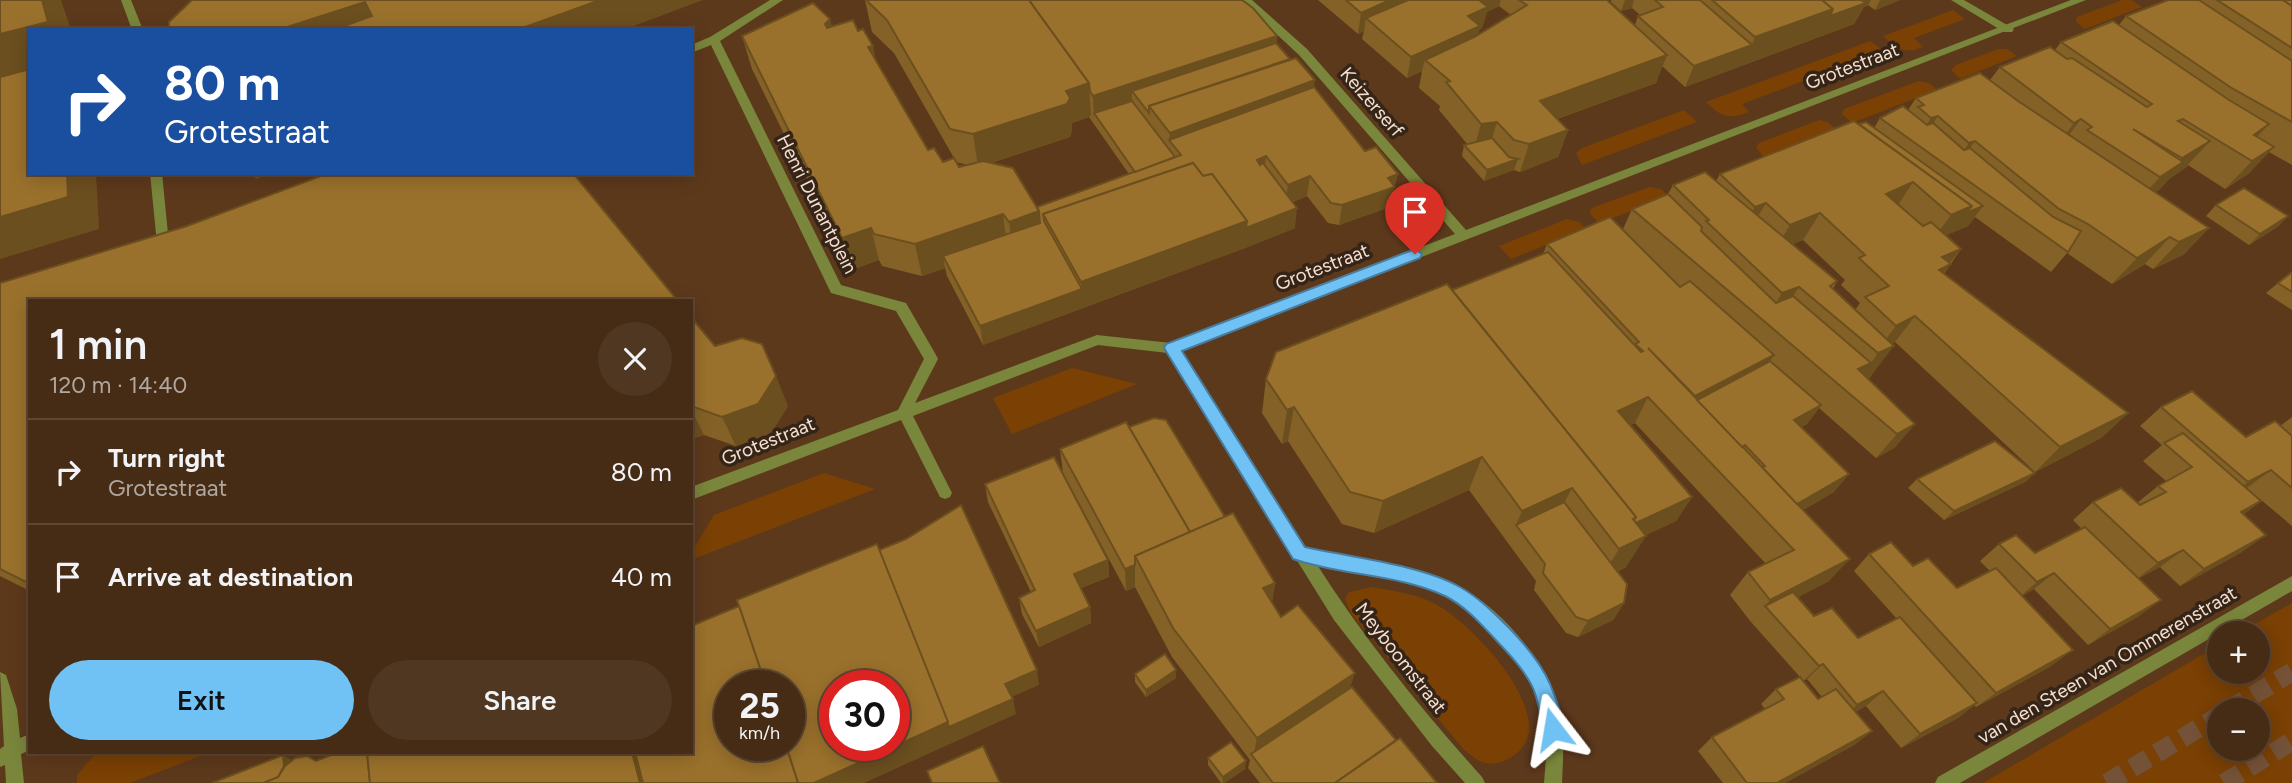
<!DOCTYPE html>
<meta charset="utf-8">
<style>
:root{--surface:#462b15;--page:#503722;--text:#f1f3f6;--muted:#b0a7a0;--line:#5e4734;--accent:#70c1f4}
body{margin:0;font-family:Figtree,sans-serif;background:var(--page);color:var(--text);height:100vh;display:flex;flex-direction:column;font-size:26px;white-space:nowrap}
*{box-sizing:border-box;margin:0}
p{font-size:23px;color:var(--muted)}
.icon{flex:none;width:38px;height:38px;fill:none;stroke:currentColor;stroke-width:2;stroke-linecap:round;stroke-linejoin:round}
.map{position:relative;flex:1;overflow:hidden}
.details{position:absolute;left:28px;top:299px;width:665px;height:455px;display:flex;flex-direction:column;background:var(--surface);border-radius:0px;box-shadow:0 4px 18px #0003,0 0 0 2px var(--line)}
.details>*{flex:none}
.top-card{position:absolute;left:28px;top:28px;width:665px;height:147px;border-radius:0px;box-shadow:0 4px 18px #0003,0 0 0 2px var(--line);background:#1a4fa0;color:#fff;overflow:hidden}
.buttons{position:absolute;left:2207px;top:621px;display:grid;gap:14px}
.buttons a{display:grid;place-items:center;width:63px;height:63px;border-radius:50%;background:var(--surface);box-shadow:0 4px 18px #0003,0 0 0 2px var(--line);font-size:35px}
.speed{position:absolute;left:714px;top:670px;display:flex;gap:14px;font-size:35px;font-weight:700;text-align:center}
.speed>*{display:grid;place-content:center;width:91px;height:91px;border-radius:50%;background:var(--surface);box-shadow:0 4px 18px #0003,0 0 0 2px var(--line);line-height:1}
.speed small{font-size:18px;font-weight:400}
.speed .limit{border:10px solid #d22;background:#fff;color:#111}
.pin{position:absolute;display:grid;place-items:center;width:60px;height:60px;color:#fff;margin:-72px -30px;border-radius:50% 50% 50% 0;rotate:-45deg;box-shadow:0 0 7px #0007}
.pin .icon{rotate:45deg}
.me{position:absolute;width:77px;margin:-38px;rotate:346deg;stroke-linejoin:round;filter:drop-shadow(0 0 5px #0008)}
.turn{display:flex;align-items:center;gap:24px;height:147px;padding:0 21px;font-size:32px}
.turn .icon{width:91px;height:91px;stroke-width:2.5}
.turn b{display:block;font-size:49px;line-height:60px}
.round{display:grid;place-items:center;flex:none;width:74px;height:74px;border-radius:37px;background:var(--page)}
.summary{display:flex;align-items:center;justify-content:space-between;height:119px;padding:0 21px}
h1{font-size:42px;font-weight:600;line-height:52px}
.primary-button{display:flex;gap:14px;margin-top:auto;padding:14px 21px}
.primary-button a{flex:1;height:80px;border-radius:42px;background:var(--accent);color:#111;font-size:28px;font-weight:600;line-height:80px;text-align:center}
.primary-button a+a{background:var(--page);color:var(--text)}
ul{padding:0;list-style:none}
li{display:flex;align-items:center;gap:21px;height:105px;padding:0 21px;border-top:2px solid var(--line)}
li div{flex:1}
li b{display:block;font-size:26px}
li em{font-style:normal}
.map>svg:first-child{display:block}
.green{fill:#7a4004;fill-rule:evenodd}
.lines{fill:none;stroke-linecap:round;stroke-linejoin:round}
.primary-tunnel{stroke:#745237;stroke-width:19;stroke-dasharray:19 10;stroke-linecap:butt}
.lane{fill:#79863b;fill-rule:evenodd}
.street{fill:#79863b;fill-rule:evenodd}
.wall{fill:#846126;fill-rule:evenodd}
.shaded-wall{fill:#6c4f1f}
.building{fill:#9a712c;stroke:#6c4f1f;stroke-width:2;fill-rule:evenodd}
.route{fill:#70c1f4;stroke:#497d9f;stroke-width:2}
.labels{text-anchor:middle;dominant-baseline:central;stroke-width:7;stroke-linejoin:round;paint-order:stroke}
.street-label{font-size:19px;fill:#f5dfce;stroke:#352518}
</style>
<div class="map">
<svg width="2292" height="783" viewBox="0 0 2292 783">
<rect width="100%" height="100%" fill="#5d391c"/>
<g class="green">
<polygon points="2122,0 2131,0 2142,7 2085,29 2076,22 2077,17"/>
<path d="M1953,10l12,9 -51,19 9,9c-19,8 -25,2 -40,-11z"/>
<path d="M1870,41l14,10 -49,19 8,7 -14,6 -10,-8 -77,29 7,8c-20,8 -28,5 -43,-10z"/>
<polygon points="1998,49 2007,49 2017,56 1960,79 1951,70 1956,65"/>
<polygon points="1919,81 1929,83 1937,90 1852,123 1842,114 1844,109"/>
<polygon points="1684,110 1697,122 1582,165 1576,153 1582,148"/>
<polygon points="1819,120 1827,122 1837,130 1765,158 1756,148 1759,143"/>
<polygon points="1650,187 1661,189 1669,197 1599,223 1591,215 1590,210 1594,207"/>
<polygon points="1567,219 1579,222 1586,229 1511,259 1499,246"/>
<polygon points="1072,368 1137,384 1012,434 993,398"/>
<polygon points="824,473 875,489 691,560 691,553 714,515"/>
<path d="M1372,587c22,4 47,7 67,19 33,20 92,82 90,124 -1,21 -27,39 -47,32 -6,-2 -12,-8 -18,-12l-113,-137 -6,-14 4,-7z"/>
<path d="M2292,603v180h-309l236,-138v27h39v-38l-19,-1zM2258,710v39h-39v-39z"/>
<polygon points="96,753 96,752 208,753 130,783 77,783 77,775"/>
</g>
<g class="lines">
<g class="primary-tunnel">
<polyline points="2228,710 2292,672"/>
<polyline points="2107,783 2219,716"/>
<polyline points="2224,783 2292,741"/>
</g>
<polygon class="lane" points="1951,0 1964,0 2014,29 2012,32 2004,32"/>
<g class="street">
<polygon points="121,0 131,0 143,30 132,30"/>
<path d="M770,0h13l-63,41 121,244 65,18 30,52 2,4 -23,44 182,-68 74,8 284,-109 -156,-179 -59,-55h12l55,49 159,181 605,-230h15l-905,350 125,198c50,10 104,15 151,38 47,23 90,77 102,127 6,23 4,47 3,70h-18c2,-23 4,-47 -1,-70 -12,-49 -65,-105 -112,-123 -37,-14 -77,-19 -115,-27 48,76 106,147 166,214l3,6h-20l-33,-37 -98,-126 -166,-267 -70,-8 -185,71 39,77 -2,4 -5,2 -5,-2 -39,-77 -210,80v-13l207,-77 26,-51 -28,-48 -65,-18 -120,-248 -20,8v-8l19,-8z"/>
<polygon points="150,173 162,173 169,244 163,249 157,244"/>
<polygon points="2292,576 2292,591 1960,783 1935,783 1938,777"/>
<polygon points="0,672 6,675 17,709 20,738 30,734 30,750 21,754 24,783 6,783 5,765 0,767 0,749 4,746"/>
</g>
</g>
<g class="wall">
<path d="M865,0h377l35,36 -1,7 38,44 80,107 -4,13 -51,18 -11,-2 -21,-27 -14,6 2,26 -50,20 -262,97 -36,-69 -2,-8 -23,8 -40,-10 -3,-6 -28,10 -99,-201 -10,-33 90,-9 44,33 52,90 15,12 11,-4 -60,-105 -22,-21zM1089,117l40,57 -92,33 -46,-44 79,-26 2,-7v-7zM956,162l12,3 -9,2z"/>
<path d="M1318,0h289l28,25 3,-9 2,-1 -8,-7 -11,3 -10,-9v-2h289l-25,10 -7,-5 -4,2 -10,17 -169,63 -23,-21 -6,17 -99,36 11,11 -10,27 -38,15 -6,-2 -30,11 -22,-25 2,-11h4l-29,-35 1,-4 -21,-18 3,-17 -15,7 -45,-39 2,-8 -6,3zM1499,6l12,9 -33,20 1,-5 3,-2 5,-16z"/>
<path d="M2168,0h124v165l-23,-13 -21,22 -23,15 -37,-24 -3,3 -16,11 -10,11 -4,2 54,36 -26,27 -30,14 -8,-5 -33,20 -45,-31 -16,19 -76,-55 -7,9 -22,9 15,14 -17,25 184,139 -27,25 -66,34 -140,-130 -3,2 -23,35 46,45 -21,24 -18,10 -57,-50 -12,16 -6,3 33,65 -31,18 26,71 -31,16 16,19 44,22 39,-19 -43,-48 15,-17 44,12 44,22 33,-17 -10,-10 19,-17 36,9 47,-24 -9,-9 20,-18 44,1 21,-17 8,-5 -23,-20 19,-16 -22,-19 21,-19 85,30 34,-11 12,-9v109l-45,-38h-1l15,13 -17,13 -2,38 -62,34 -20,-19 -21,11v38l-51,29 -54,-56 -12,7 29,70 -75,41 -2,-2 -16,13 -57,30 -35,-42 -11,6 17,19 -18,14 -69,38h-62l-25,-32 14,-14 53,-28 -4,-5 15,-15 24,-12 -49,-55 2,-1 -2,1 -21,-27 18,-23 18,-8 -131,-141 -5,2 62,72 -16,24 -30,14 -20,32 -9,5 7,31 -11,17 -35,17 -12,-4 -32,-43 2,-9 -67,-91 -95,43 -32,-9 -54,-83 -6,3 -20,-31 4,-34 186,-89 91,-36 4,-10 76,-15 9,-20 36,-15 5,-9 43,-4 4,-7 139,-50 15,4 6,-10 28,-8 8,-12 74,-18 10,-13 55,-17 6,-8 58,-17 7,-9zM1803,240l42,40 -4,5 19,18 -5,7 -22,-21 4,-8 -44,-37zM1807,679l15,18 -4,2 -15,-18z"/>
<polygon points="2216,205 2288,216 2277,227 2249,245 2206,216"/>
<polygon points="2292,272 2292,310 2266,293 2278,283"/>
<polygon points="0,283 30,301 30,591 0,576"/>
<polygon points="691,317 715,346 788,406 771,433 736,446 704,435 691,439"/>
<polygon points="1129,427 1225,517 1275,583 1272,602 1281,617 1350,689 1396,740 1437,783 1260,783 1248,768 1250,760 1172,657 1135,587 1126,591 1063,473 1060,449"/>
<polygon points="2035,473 2025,482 1944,520 1908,488 1917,479"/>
<polygon points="985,484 1108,560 1109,577 1081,588 1090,607 1091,623 1039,647 1022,614 1019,598 1031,592 988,502"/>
<polygon points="1135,674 1176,678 1146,697 1135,682"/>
<polygon points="1208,758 1245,769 1224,783 1221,783 1208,765"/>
</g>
<g class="shaded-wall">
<polygon points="42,0 61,0 71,30 30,30 30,73 0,81 0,34"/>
<polygon points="600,0 703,0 623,30 517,30"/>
<polygon points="1390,0 1422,0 1366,18 1364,31 1358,34 1361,13"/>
<polygon points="1476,0 1501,0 1499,6 1487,12 1482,28 1479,30 1475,47 1425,60 1422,71 1407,78 1411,57 1468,16"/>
<polygon points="1625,0 1634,0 1632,8 1621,11"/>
<polygon points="1860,0 1871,0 1868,5 1864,7 1854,24 1685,87 1694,66 1752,45 1755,37"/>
<polygon points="1880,0 1900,0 1875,10"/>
<polygon points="365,2 382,30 278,30"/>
<polygon points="830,19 838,52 825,24"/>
<polygon points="1277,36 1274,64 1132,91 1132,111 1094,113 1094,124 1093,96"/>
<polygon points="873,46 880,79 868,47"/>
<polygon points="1667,55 1656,83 1531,128 1540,101"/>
<polygon points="1315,80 1311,108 1181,155 1169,140 1170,133"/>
<polygon points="1089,83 1091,116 1072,123 1072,130 1070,137 978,167 973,134 1066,91"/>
<polygon points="1938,116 1919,144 1915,143 1931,118"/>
<polygon points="2081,119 2060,147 2053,151 2074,123"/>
<polygon points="1497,122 1489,149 1473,152 1481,124"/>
<polygon points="2269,124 2243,152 2254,135"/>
<polygon points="1568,130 1558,157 1520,172 1529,144"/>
<polygon points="1975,141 1956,168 1951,169 1969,143"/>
<polygon points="2210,141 2185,168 2169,179 2159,190 2135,204 2160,177 2172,169 2182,158"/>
<polygon points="2274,147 2248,174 2225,189 2252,161"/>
<polygon points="1266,156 1264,177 1257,160"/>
<polygon points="1518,159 1514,170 1484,181 1487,170"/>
<polygon points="67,173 96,173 99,229 0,259 0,217"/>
<polygon points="251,173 272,173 256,179"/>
<polygon points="1398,174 1390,207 1339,225 1342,205 1388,178"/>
<polygon points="1310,176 1307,196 1285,205 1288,185"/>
<polygon points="1913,182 1895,210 1886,194"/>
<polygon points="1766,203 1750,230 1740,234 1755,207"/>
<polygon points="1972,206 1983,206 1968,226 1931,242 1951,215"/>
<polygon points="1297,208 1295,228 1245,248 983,345 980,326 1082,289 1081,282 1247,221"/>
<polygon points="1039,211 1042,243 1013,254 1009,222"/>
<polygon points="1820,213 1803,240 1774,252 1790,225"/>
<polygon points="1003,214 1007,246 943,256 945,268 922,276 915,244"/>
<polygon points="2288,216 2277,227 2249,245 2260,234"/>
<polygon points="871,228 879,260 851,270 842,238"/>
<polygon points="2209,228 2183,255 2153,269 2179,242"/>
<polygon points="2170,237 2145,264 2112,284 2137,258"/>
<polygon points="1961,249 1948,265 1951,264 1930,291 1942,257"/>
<polygon points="1799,287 1776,323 1765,321 1782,293"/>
<polygon points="1915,316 1895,342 1876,352 1896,326"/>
<polygon points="1894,346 1867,381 1858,369 1871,363 1878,353"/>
<polygon points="1774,355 1758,380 1691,402 1695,396"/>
<polygon points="776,376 788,406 771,433 736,446 722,417"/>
<polygon points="1648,397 1635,423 1605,436 1618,411"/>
<polygon points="1821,405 1807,424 1781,438 1794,420"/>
<polygon points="1294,407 1288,441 1282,444 1287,410"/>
<polygon points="691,409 704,435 691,439"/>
<polygon points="2128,413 2101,438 2035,472 2060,447"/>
<polygon points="1915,424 1894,448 1876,458 1897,434"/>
<polygon points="1482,457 1469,490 1374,533 1383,501"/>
<polygon points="2271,470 2247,488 2224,500 2248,482"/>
<polygon points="2035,473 2025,482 1944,520 1954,511"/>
<polygon points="1849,474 1834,492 1780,523 1794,505"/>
<polygon points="1572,488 1555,520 1516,525 1522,511"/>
<polygon points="1692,497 1676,521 1619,548 1633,519"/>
<polygon points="2261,501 2237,519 2241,512"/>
<polygon points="2266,535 2242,552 2180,586 2204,569"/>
<polygon points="1646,536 1626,567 1600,580 1619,549"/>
<polygon points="2183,550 2160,567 2135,580 2158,563"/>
<polygon points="1850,559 1829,581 1770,612 1765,606 1751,622 1770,600"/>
<polygon points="1108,560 1109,577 1076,590 1074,574"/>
<polygon points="1135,565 1135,587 1126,591 1125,569"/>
<polygon points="2054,573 2034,589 2017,599 2037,582"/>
<polygon points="1275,583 1270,613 1263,588"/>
<polygon points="2161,600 2139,616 2088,645 2110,629"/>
<polygon points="1624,603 1613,620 1578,637 1588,621"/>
<polygon points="1090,607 1091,623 1039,647 1036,631"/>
<polygon points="2073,650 2051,666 1976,707 1996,693"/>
<polygon points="1823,664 1807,679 1803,681 1819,666"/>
<polygon points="1037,670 1039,685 1009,698 1005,684"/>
<polygon points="1176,670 1176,678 1146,697 1146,690"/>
<polygon points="1355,673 1346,701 1253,757 1257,738"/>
<polygon points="1883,691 1866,706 1841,719 1857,705"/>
<polygon points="1013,699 1016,714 864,783 814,783 948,722"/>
<polygon points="1977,703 1958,718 1901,748 1920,734"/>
<polygon points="1872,731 1854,745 1785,783 1777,783"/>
<polygon points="632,752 644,752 652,783 640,783"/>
<polygon points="283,755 295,762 286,783"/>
<polygon points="1246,761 1245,769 1224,783 1222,783 1223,777"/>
</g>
<g class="building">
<polygon points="0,0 42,0 48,22 0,34"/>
<polygon points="192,0 600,0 517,30 333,30 372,16 365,2 278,30 162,30 169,28 169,22"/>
<polygon points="866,0 1029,0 1089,83 1066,91 1070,98 1067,104 973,134 950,129 887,20"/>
<polygon points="1029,0 1242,0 1253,8 1277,36 1093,96 1090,91 1089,83"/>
<polygon points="1346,0 1390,0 1361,13"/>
<polygon points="1408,0 1479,0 1488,7 1468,16 1480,26 1411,57 1366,18"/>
<polygon points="1519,0 1607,0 1667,55 1540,101 1568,130 1529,144 1514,140 1497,122 1481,124 1446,82 1450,81 1425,60 1476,36 1527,5"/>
<polygon points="1655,0 1700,0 1752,45 1694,66 1638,16 1663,7"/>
<polygon points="1712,0 1822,0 1833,9 1755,37"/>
<polygon points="1822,0 1861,0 1866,3 1830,16 1833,9"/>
<polygon points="2168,0 2199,0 2292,61 2292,122 2230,87 2126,16"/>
<polygon points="2217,0 2283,0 2292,6 2292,48"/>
<polygon points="2283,0 2292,0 2292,6"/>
<polygon points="813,3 830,19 825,24 827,28 853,20 858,31 863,29 873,46 868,47 928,150 934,148 943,162 954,158 959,167 983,161 1013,168 1039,211 1009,222 1003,214 915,244 874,234 871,228 842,238 742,36"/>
<polygon points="2113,21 2229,100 2269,124 2254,135 2274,147 2252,161 2183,119 2178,121 2210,141 2182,158 2133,129 2183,162 2160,177 2087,130 2092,127 2081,119 2074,123 2000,67 2050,47 2067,59 2072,58 2147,107 2152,104 2061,42"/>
<polygon points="1276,43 1290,59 1149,106 1149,113 1132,91"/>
<polygon points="1296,58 1315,80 1170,133 1149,106"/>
<polygon points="30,69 30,173 67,173 68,197 0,217 0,77"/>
<polygon points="1980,73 2018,101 2209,228 2179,242 2170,237 2137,258 2088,224 2059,209 1975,141 1969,143 1938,116 1931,118 1918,107 1924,105 1916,98"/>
<polygon points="1314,87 1365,151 1376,147 1398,174 1388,178 1395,187 1342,205 1331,203 1310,176 1288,185 1266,156 1257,160 1260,165 1263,163 1297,208 1246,228 1247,221 1212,174 1203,176 1193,163 1043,214 1044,221 1082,289 980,326 943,256 1040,223 1039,211 1037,207 1181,155 1169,140"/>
<polygon points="1132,101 1175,157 1135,172 1094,113"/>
<polygon points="1903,106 1927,125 1933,123 1964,150 1970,148 2053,217 2081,231 2068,252 1880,118"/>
<polygon points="1854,121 1972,206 1951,215 1913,182 1886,194 1923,226 1931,222 1961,249 1942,257 1951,264 1939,270 2128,413 2060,447 1915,316 1896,326 1865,297 1889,286 1859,258 1865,255 1820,213 1790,225 1766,203 1755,207 1720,174"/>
<polygon points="1866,122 1983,206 1966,213 1972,206 1859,124"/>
<polygon points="1492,138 1509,157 1518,159 1487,170 1464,145"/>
<polygon points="1193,163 1203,176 1212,174 1247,221 1081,282 1043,214"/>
<polygon points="1705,172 1837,281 1830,286 1894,346 1878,353 1799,287 1782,293 1706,221 1709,220 1673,185"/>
<polygon points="329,173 573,173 678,301 30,301 30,584 0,569 0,283 187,226"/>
<polygon points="2244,188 2288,216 2260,234 2216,205"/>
<polygon points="1668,194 1702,227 1701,231 1776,303 1793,296 1871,363 1858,369 1915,424 1897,434 1632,209"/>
<polygon points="1610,217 1680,287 1690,281 1774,355 1695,396 1648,348 1850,559 1770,600 1748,572 1794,550 1648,397 1618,411 1692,497 1636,523 1634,520 1636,517 1452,290 1548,252 1641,352 1643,351 1635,344 1639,342 1547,244"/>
<polygon points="2292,272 2292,292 2278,283"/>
<polygon points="1447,284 1636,517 1633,519 1646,536 1619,549 1572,488 1522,511 1482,457 1383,501 1350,492 1294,407 1287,410 1266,379 1276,352"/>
<polygon points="691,317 715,346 742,338 762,344 776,376 758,404 722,417 691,406"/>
<polygon points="1770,361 1821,405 1794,420 1849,474 1797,504 1762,467 1765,466 1745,445 1742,447 1697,400"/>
<polygon points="2192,391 2246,437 2275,421 2292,436 2292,488 2271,470 2248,482 2161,407"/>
<polygon points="1154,418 1166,420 1225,517 1190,532 1129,427"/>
<polygon points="1126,422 1190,532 1135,556 1135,565 1125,569 1060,449"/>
<polygon points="2183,433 2261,501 2241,512 2266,535 2204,569 2183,550 2158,563 2093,502 2121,488 2140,505 2166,492 2158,486 2192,467 2164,443"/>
<polygon points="1995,441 2035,473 1954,511 1917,479"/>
<polygon points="1054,457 1108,560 1074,574 1090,607 1036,631 1019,598 1035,590 985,484"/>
<polygon points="1564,502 1627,584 1624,603 1588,621 1576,617 1543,573 1545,564 1516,525"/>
<polygon points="961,505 1037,670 1005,684 1013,699 949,727 879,550 906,539"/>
<polygon points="1233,513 1275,583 1263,588 1281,617 1298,605 1355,673 1257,738 1173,628 1135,556"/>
<polygon points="2085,527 2161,600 2110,629 2054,573 2037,582 1999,544 2016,535 2035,553"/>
<polygon points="1891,542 1913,566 1928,558 1957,588 1996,568 2073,650 1996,693 1869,554"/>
<path d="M877,544l71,178 -134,61h-16l-12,-37h3v-60h-23l-29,-86zM835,686h59v60h-59z"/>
<polygon points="1793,592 1814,616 1832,608 1858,638 1900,617 1977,703 1920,734 1883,691 1857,705 1823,664 1819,666 1765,606"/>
<polygon points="739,606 766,686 730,686 730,746 786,746 798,783 643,783 635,752 691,752 691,626"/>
<polygon points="1165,654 1176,670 1146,690 1135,674"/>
<polygon points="1800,677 1818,699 1836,689 1872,731 1777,783 1747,783 1712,737 1784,699 1776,689"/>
<polygon points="1352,687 1396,740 1335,783 1273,783 1251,754"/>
<polygon points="1400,738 1437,783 1335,783"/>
<polygon points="1231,742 1246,761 1223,777 1208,758"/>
<polygon points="983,746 1000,783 932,783 927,771"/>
<polygon points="335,752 367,752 370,783 263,783 278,777 285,766 295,758 307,756 316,761 334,754"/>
<polygon points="367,752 632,752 640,783 370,783"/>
<polygon points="283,755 284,766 278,777 263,783 212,783"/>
</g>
<path class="route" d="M1415,249l7,5 -2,4 -238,93 123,196c45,10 117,18 155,40 21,12 36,28 53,45 14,15 29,33 37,52 6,16 16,35 9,51l-6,3 -7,-3c-7,-16 -6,-35 -15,-51 -9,-17 -24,-32 -37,-46 -15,-16 -29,-32 -49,-42 -47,-22 -103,-20 -152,-37l-129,-211 2,-4z"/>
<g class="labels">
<g class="street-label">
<text transform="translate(1852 66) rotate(-21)">Grotestraat</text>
<text transform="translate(1372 102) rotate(49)">Keizerserf</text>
<text transform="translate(817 204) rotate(63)">Henri Dunantplein</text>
<text transform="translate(1322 267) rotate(-21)">Grotestraat</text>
<text transform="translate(768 441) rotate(-22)">Grotestraat</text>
<text transform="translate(1401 658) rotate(52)">Meyboomstraat</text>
<text transform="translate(2107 665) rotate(-30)">van den Steen van Ommerenstraat</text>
</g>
</g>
</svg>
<div class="buttons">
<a>+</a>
<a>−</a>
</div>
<div class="speed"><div>25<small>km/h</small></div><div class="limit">30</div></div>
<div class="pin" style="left:1415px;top:254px;background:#d93025"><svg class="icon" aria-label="arrive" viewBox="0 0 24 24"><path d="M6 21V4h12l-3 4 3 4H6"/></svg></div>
<svg class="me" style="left:1553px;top:729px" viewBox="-20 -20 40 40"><path d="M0-17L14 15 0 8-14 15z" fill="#70c1f4" stroke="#fff" stroke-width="4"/></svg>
<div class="top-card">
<div class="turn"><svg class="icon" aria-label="right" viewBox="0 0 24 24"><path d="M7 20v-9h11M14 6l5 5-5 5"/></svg><div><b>80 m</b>Grotestraat</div></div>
</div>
<section class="details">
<div class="summary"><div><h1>1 min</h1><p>120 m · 14:40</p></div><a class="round"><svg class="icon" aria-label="close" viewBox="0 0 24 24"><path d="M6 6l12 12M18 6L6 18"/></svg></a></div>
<ul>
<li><svg class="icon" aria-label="right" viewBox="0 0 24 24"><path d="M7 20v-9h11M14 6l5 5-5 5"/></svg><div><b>Turn right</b><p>Grotestraat</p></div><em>80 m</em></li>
<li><svg class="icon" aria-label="arrive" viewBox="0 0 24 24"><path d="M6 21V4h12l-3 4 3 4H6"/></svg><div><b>Arrive at destination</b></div><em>40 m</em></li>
</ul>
<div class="primary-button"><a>Exit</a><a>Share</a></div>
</section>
</div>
